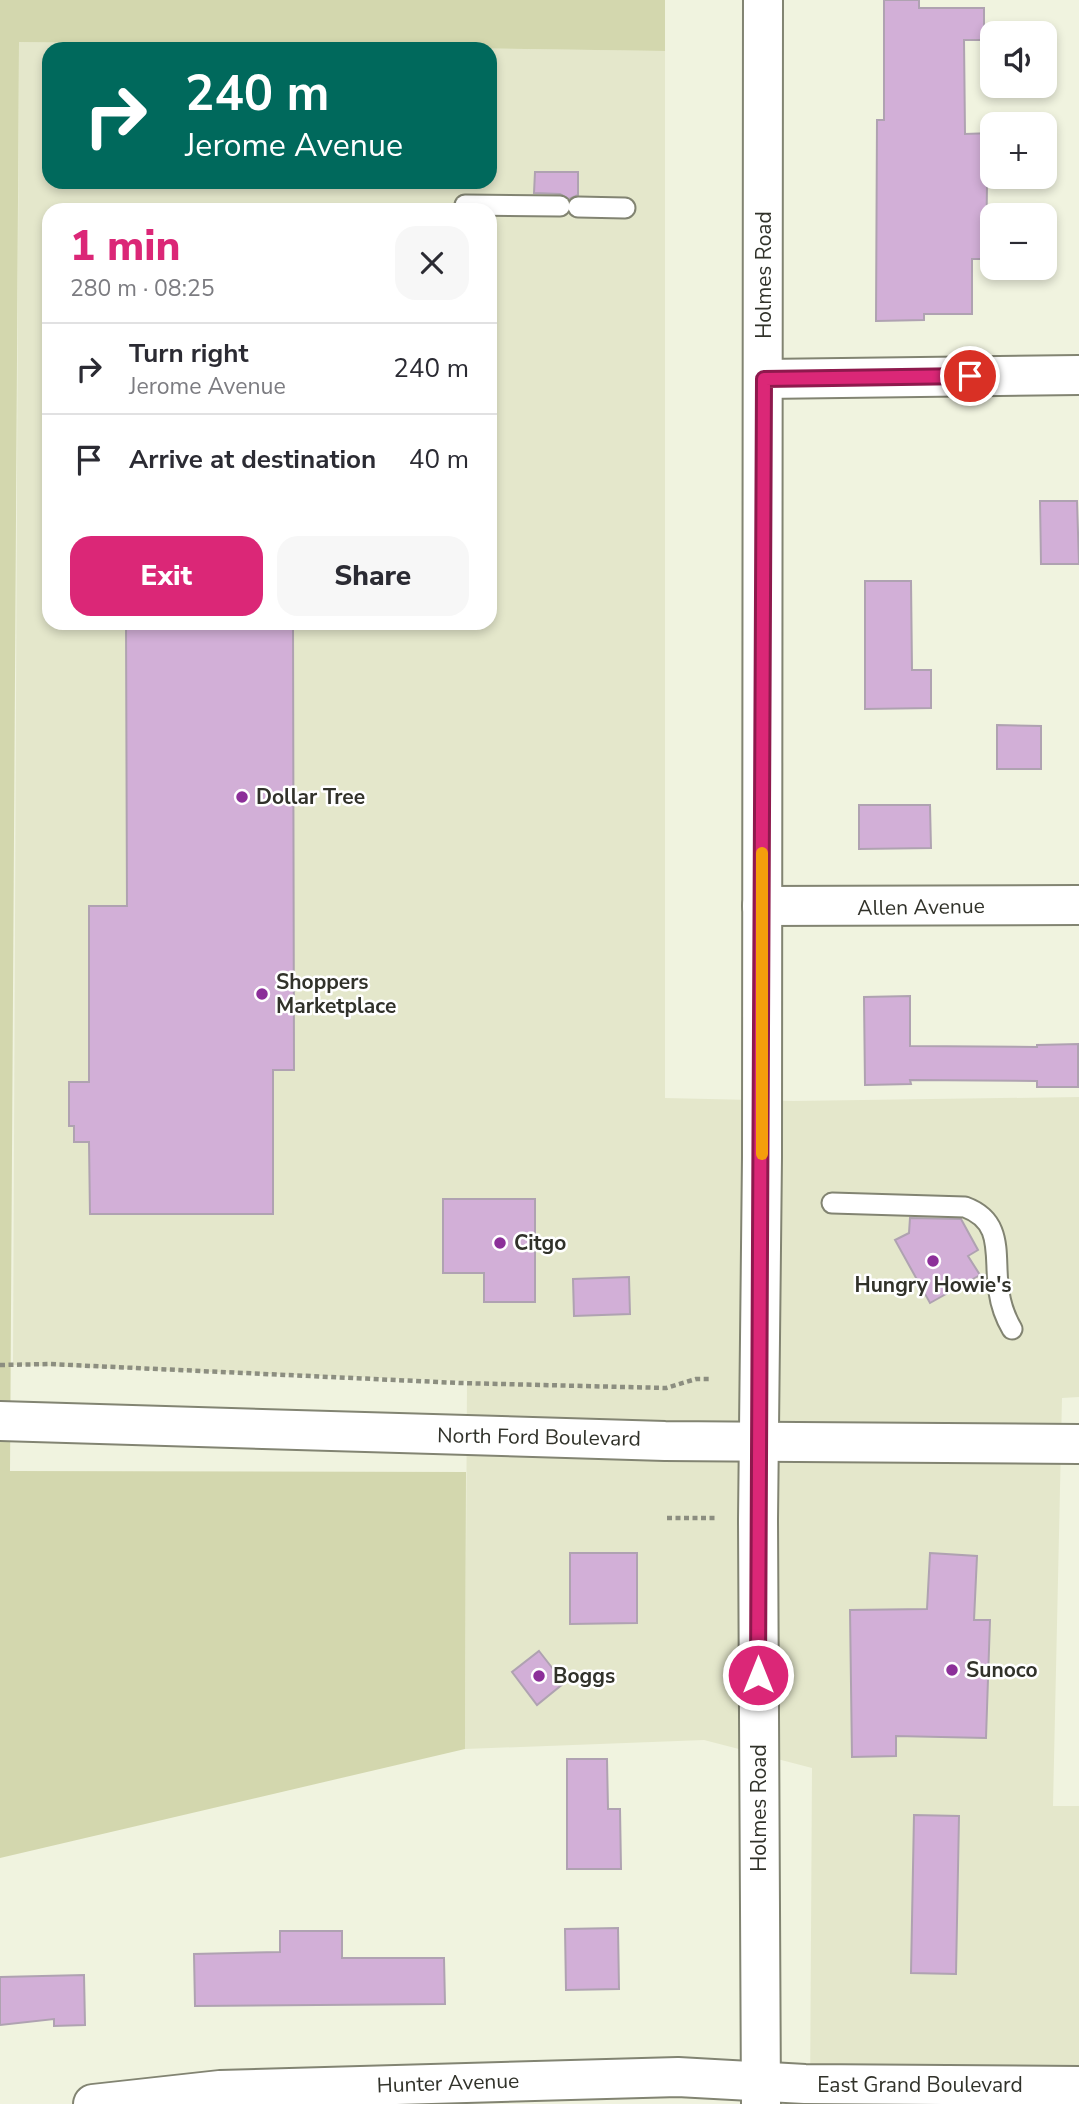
<!DOCTYPE html>
<meta charset="utf-8">
<style>
:root{--surface:#fff;--page:#f7f7f7;--text:#2b2b33;--muted:#7c7c81;--line:#e1e1e2;--accent:#db2777}
body{margin:0;font-family:"Nunito Sans",sans-serif;background:var(--page);color:var(--text);height:100vh;display:flex;flex-direction:column;font-size:26px;white-space:nowrap}
*{box-sizing:border-box;margin:0}
p{font-size:23px;color:var(--muted)}
.icon{flex:none;width:38px;height:38px;fill:none;stroke:currentColor;stroke-width:2;stroke-linecap:round;stroke-linejoin:round}
.map{position:relative;flex:1;overflow:hidden}
.side{position:absolute;left:42px;top:203px;width:455px;height:427px;display:flex;flex-direction:column;background:var(--surface);border-radius:21px;box-shadow:0 4px 10px #0003}
.side>*{flex:none}
.hud{position:absolute;left:42px;top:42px;width:455px;height:147px;border-radius:21px;box-shadow:0 4px 10px #0003;background:#00695c;color:#fff;overflow:hidden}
.fabs{position:absolute;left:980px;top:21px;display:grid;gap:14px}
.fabs a{display:grid;place-items:center;width:77px;height:77px;border-radius:14px;background:var(--surface);box-shadow:0 4px 10px #0003;font-size:35px}
.pin{position:absolute;display:grid;place-items:center;width:60px;height:60px;color:#fff;margin:-30px;border:4px solid #fff;border-radius:50%;box-shadow:0 2px 7px #0007}
.me{position:absolute;width:77px;margin:-38px;rotate:0deg;stroke-linejoin:round;filter:drop-shadow(0 0 5px #0008)}
.turn{display:flex;align-items:center;gap:24px;height:147px;padding:0 28px;font-size:32px}
.turn .icon{width:91px;height:91px;stroke-width:2.5}
.turn b{display:block;font-size:49px;line-height:60px}
.round{display:grid;place-items:center;flex:none;width:74px;height:74px;border-radius:21px;background:var(--page)}
.overview{display:flex;align-items:center;justify-content:space-between;height:119px;padding:0 28px}
h1{font-size:42px;font-weight:800;line-height:52px;color:var(--accent)}
.button{display:flex;gap:14px;margin-top:auto;padding:14px 28px}
.button a{flex:1;height:80px;border-radius:21px;background:var(--accent);color:#fff;font-size:28px;font-weight:800;line-height:80px;text-align:center}
.button a+a{background:var(--page);color:var(--text)}
ul{padding:0;list-style:none}
li{display:flex;align-items:center;gap:21px;height:91px;padding:0 28px;border-top:2px solid var(--line)}
li div{flex:1}
li b{display:block;font-size:26px}
li em{font-style:normal}
.map>svg:first-child{display:block}
.built{fill:#e4e7cb;fill-rule:evenodd}
.green{fill:#d3d7ae}
.building{fill:#d2afd7;stroke:#afa2b1;stroke-width:2}
.lines{fill:none;stroke-linecap:round;stroke-linejoin:round}
.service-casing{stroke:#828472;stroke-width:23}
.minor-casing{stroke:#828472;stroke-width:42}
.secondary-casing{stroke:#828472;stroke-width:42}
.path{stroke:#8c8e80;stroke-width:4.5;stroke-dasharray:5 3.5;stroke-linecap:butt}
.service{stroke:#fff;stroke-width:19}
.minor{stroke:#fff;stroke-width:38}
.secondary{stroke:#fff;stroke-width:38}
.route-casing{stroke:#8e194d;stroke-width:18}
.route{stroke:#db2777;stroke-width:12}
.slow{stroke:#f59e0b;stroke-width:12}
.poi-dot{fill:#8c2f99;stroke:#fff;stroke-width:2.5}
.labels{text-anchor:middle;dominant-baseline:central;stroke-width:5;stroke-linejoin:round;paint-order:stroke}
.street-label{font-size:21px;fill:#31322a;stroke:#fff}
.poi-label{font-size:21px;font-weight:bold;fill:#31322a;stroke:#fff;text-anchor:start}
</style>
<div class="map">
<svg width="1079" height="2104" viewBox="0 0 1079 2104">
<rect width="100%" height="100%" fill="#f0f3df"/>
<path class="built" d="M19,42l646,9v1047l128,3 286,-4v300l-17,1 -9,408h26v298h-269l2,-336 -108,-28 -239,9 2,-368 -454,-16zM49,49h441v133h-441zM49,210h441v413h-441z"/>
<polygon class="green" points="0,0 665,0 665,51 19,42 10,1471 466,1472 465,1749 0,1858"/>
<g class="building">
<polygon points="884,0 919,0 919,8 984,8 984,40 964,40 965,134 992,133 992,185 987,185 986,259 972,259 972,314 924,314 924,320 876,321 877,120 884,120"/>
<polygon points="535,172 578,172 578,195 569,199 560,194 534,193"/>
<polygon points="1040,501 1077,501 1079,564 1041,564"/>
<polygon points="865,581 911,581 912,670 931,670 931,708 865,709"/>
<polygon points="126,623 293,623 294,1070 273,1070 273,1214 90,1214 89,1142 74,1142 74,1126 69,1126 69,1082 89,1082 89,906 127,906"/>
<polygon points="997,725 1041,726 1041,769 997,769"/>
<polygon points="859,805 930,805 931,848 859,849"/>
<polygon points="910,996 910,1046 1037,1047 1037,1045 1078,1044 1078,1087 1037,1087 1037,1081 910,1080 911,1084 865,1085 864,997"/>
<polygon points="443,1199 535,1199 535,1302 484,1302 484,1273 443,1273"/>
<polygon points="910,1218 961,1219 978,1250 968,1256 980,1275 930,1303 895,1240 909,1233"/>
<polygon points="629,1277 630,1314 574,1316 573,1279"/>
<polygon points="570,1553 637,1553 637,1623 570,1624"/>
<polygon points="930,1553 977,1556 974,1620 990,1620 986,1738 896,1736 896,1756 852,1757 850,1610 927,1609"/>
<polygon points="539,1651 564,1683 537,1705 512,1672"/>
<polygon points="567,1759 607,1759 608,1809 620,1809 621,1869 567,1869"/>
<polygon points="914,1815 959,1816 956,1974 911,1973"/>
<polygon points="618,1928 619,1989 566,1990 565,1929"/>
<polygon points="280,1931 342,1931 342,1958 444,1958 445,2004 195,2006 194,1954 280,1952"/>
<polygon points="84,1975 85,2025 54,2026 54,2019 0,2025 0,1977"/>
</g>
<g class="lines">
<defs>
<g id="service">
<polyline points="465,205 560,206"/>
<polyline points="578,207 625,208"/>
<path d="M832,1203l133,4c41,15 28,51 34,85 2,14 6,25 13,37"/>
</g>
<g id="minor">
<polyline points="764,379 1079,375"/>
<polyline points="762,906 1079,905"/>
<polyline points="93,2104 220,2090 678,2077 805,2084 1079,2086"/>
</g>
<g id="secondary">
<polyline points="0,1421 665,1441 1079,1444"/>
<polyline points="761,2104 758,1520 762,1157 763,0"/>
</g>
</defs>
<use href="#service" class="service-casing"/>
<use href="#minor" class="minor-casing"/>
<use href="#secondary" class="secondary-casing"/>
<g class="path">
<polyline points="0,1365 49,1364 460,1383 666,1388 696,1379 711,1379"/>
<polyline points="667,1518 716,1518"/>
</g>
<use href="#service" class="service"/>
<use href="#minor" class="minor"/>
<use href="#secondary" class="secondary"/>
</g>
<g class="lines">
<defs>
<polyline id="route" points="758,1675 764,379 970,376"/>
</defs>
<use href="#route" class="route-casing"/>
<use href="#route" class="route"/>
<polyline class="slow" points="762,1154 762,853"/>
</g>
<g class="poi-dot">
<circle cx="242" cy="797" r="7"/>
<circle cx="262" cy="994" r="7"/>
<circle cx="500" cy="1243" r="7"/>
<circle cx="933" cy="1261" r="7"/>
<circle cx="952" cy="1670" r="7"/>
<circle cx="539" cy="1676" r="7"/>
</g>
<g class="labels">
<g class="street-label">
<text transform="translate(764 275) rotate(-90)">Holmes Road</text>
<text transform="translate(921 907) rotate(-1)">Allen Avenue</text>
<text transform="translate(539 1437) rotate(1)">North Ford Boulevard</text>
<text transform="translate(759 1808) rotate(-90)">Holmes Road</text>
<text transform="translate(448 2083) rotate(-2)">Hunter Avenue</text>
<text x="920" y="2085">East Grand Boulevard</text>
</g>
<g class="poi-label">
<text x="256" y="797">Dollar Tree</text>
<text x="276" y="982">Shoppers<tspan x="276" dy="24">Marketplace</tspan></text>
<text x="514" y="1243">Citgo</text>
<text x="933" y="1285" text-anchor="middle">Hungry Howie's</text>
<text x="966" y="1670">Sunoco</text>
<text x="553" y="1676">Boggs</text>
</g>
</g>
</svg>
<div class="fabs">
<a><svg class="icon" aria-label="sound" viewBox="0 0 24 24"><path d="M4 9h4l5-4v14l-5-4H4zM17 9q2 3 0 6"/></svg></a>
<a>+</a>
<a>−</a>
</div>
<div class="pin" style="left:970px;top:376px;background:#d93025"><svg class="icon" aria-label="arrive" viewBox="0 0 24 24"><path d="M6 21V4h12l-3 4 3 4H6"/></svg></div>
<svg class="me" style="left:758px;top:1675px" viewBox="-20 -20 40 40"><circle r="17" fill="#db2777" stroke="#fff" stroke-width="3"/><path d="M0-11L8 9 0 5-8 9z" fill="#fff"/></svg>
<div class="hud">
<div class="turn"><svg class="icon" aria-label="right" viewBox="0 0 24 24"><path d="M7 20v-9h11M14 6l5 5-5 5"/></svg><div><b>240 m</b>Jerome Avenue</div></div>
</div>
<section class="side">
<div class="overview"><div><h1>1 min</h1><p>280 m · 08:25</p></div><a class="round"><svg class="icon" aria-label="close" viewBox="0 0 24 24"><path d="M6 6l12 12M18 6L6 18"/></svg></a></div>
<ul>
<li><svg class="icon" aria-label="right" viewBox="0 0 24 24"><path d="M7 20v-9h11M14 6l5 5-5 5"/></svg><div><b>Turn right</b><p>Jerome Avenue</p></div><em>240 m</em></li>
<li><svg class="icon" aria-label="arrive" viewBox="0 0 24 24"><path d="M6 21V4h12l-3 4 3 4H6"/></svg><div><b>Arrive at destination</b></div><em>40 m</em></li>
</ul>
<div class="button"><a>Exit</a><a>Share</a></div>
</section>
</div>
